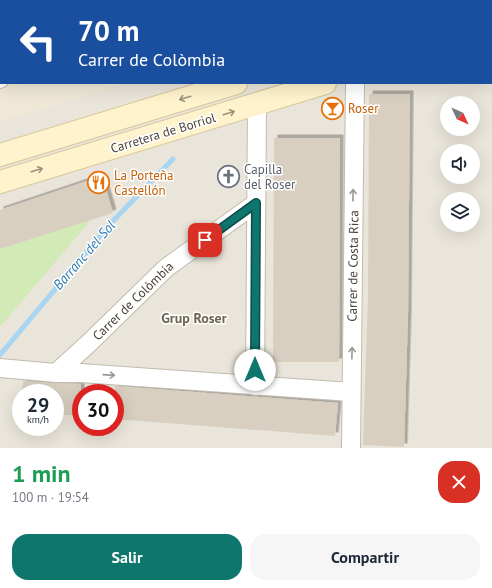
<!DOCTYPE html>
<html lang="es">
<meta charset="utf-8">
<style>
:root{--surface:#fff;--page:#f6f6f7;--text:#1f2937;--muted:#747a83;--accent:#0f766e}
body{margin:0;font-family:"PT Sans",sans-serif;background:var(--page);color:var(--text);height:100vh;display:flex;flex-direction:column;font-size:15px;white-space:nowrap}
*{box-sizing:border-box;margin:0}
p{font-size:13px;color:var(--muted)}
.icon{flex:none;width:22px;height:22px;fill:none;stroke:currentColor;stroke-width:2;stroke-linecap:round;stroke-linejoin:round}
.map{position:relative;height:448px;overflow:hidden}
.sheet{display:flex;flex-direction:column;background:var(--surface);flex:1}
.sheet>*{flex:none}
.hud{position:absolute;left:0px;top:0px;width:492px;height:84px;box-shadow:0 4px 16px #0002;background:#1a4fa0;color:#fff;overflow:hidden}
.needle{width:26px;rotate:134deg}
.buttons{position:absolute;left:440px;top:96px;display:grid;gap:8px}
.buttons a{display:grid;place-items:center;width:40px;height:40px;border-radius:50%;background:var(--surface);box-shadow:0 4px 16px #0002;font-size:20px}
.speed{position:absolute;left:12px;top:384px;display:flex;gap:8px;font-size:20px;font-weight:700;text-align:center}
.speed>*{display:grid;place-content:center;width:52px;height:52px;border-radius:50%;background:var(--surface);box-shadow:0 4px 16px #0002;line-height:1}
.speed small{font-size:10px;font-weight:400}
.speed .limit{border:6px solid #d22;background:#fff;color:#111}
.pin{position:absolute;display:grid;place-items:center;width:34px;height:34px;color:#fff;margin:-17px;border-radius:8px;box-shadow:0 2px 6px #0006}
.me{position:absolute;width:44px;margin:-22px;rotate:0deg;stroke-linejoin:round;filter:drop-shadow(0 0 3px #0008)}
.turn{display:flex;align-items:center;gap:14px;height:84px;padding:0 12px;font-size:18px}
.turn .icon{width:52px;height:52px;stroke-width:2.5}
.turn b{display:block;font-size:28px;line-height:34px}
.round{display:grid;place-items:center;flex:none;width:42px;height:42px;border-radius:16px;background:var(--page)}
.head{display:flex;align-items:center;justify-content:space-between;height:68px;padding:0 12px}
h1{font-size:24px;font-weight:800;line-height:30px;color:#1e9e55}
.primary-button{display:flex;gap:8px;margin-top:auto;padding:8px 12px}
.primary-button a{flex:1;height:46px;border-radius:16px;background:var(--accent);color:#fff;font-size:16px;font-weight:800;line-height:46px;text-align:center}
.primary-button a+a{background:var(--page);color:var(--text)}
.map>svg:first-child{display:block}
.residential{fill:#eae5da;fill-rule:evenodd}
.education{fill:#efe8d6}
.green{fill:#d2eab5}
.parking{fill:#e5e3e0}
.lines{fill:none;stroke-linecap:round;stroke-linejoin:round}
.stream{stroke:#a9d4f2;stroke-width:5}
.building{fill:#d8cfc1;filter:url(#shadow)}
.lane-casing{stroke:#c2bbae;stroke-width:11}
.street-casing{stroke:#c2bbae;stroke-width:20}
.secondary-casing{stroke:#d6c79b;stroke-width:24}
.lane{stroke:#fff;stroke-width:9}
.street{stroke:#fff;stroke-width:18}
.secondary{stroke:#fff3cd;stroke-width:22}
.oneway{stroke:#9c937c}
.oneway2{stroke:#9c9892}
.route-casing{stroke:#0a4d48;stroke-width:10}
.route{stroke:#0f766e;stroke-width:7}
.labels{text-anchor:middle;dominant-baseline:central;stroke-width:3;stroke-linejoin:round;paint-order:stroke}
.food-label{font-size:13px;fill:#c56008;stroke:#fff;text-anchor:start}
.street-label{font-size:13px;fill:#4b4439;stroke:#fff}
.worship-label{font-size:13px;fill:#5b616d;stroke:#fff;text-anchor:start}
.water-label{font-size:14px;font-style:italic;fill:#2e7ab2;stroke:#fff}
.neighbourhood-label{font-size:14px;font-weight:bold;fill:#6e6250;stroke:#fff}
</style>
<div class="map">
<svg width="492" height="448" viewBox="0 0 492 448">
<defs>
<filter id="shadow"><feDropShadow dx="3.5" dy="-3.5" stdDeviation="0" flood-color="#0004"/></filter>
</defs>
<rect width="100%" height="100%" fill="#f6f3ec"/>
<path class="residential" d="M0,0h492v448h-492zM1,1h490v82h-490zM447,103h26v26h-26zM447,151h26v26h-26zM447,199h26v26h-26zM21,393h34v34h-34zM81,393h34v34h-34z"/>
<polygon class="education" points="0,0 232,0 1,1 1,83 125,83 0,122"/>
<polygon class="green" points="91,220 85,227 0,327 0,249"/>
<polygon class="parking" points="0,0 121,0 1,1 0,37"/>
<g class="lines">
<g class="stream">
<polyline points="276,1 276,0"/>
<polyline points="0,355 110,224 173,159"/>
</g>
</g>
<g class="building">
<polygon points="369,94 410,94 408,314 404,447 363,445 368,297"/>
<polygon points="274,138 340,138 339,362 273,362"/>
<polygon points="102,176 113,213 0,249 0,210"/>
<polygon points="23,381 55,383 81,384 81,416 55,414 55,393 22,393"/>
<polygon points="115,386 338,403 335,436 115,419"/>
</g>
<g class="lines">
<defs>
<g id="lane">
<polyline points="47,1 51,0"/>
<polyline points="0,16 1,15"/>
</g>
<g id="street">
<polyline points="209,0 212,1"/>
<polyline points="187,1 190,0"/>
<polyline points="0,58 1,58"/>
<polyline points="0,79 1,78"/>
<polyline points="0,368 56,373 80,373 351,392"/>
<polyline points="56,373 88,344 166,268 256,203"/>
<polyline points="255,386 257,104"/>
<polyline points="351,448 355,83"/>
</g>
<g id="secondary">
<polyline points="491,6 492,5"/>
<polyline points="491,33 492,33"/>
<polyline points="0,155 236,83"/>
<polyline points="0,182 325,83"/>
</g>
</defs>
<use href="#lane" class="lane-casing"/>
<use href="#street" class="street-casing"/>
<use href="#secondary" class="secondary-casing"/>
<use href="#lane" class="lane"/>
<use href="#street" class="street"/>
<use href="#secondary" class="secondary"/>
</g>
<defs><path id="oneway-shaft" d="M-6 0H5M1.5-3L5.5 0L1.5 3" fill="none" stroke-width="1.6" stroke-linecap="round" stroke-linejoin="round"/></defs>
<g class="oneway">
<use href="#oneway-shaft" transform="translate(185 98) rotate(163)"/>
<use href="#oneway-shaft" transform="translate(229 113) rotate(-17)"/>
<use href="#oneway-shaft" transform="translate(37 170) rotate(-17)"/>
</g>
<g class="oneway2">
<use href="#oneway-shaft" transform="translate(353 195) rotate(-89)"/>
<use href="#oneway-shaft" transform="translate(352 353) rotate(-89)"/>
<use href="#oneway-shaft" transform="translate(109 375) rotate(4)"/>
</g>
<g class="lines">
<defs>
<polyline id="route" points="205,240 256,203 255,370"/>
</defs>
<use href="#route" class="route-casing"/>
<use href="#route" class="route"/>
</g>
<defs>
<symbol id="bar-ring" viewBox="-11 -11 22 22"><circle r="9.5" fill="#fff" stroke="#e8710a" stroke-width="1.5"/><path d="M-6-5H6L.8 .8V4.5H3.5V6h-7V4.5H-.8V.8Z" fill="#e8710a"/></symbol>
<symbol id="church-ring" viewBox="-11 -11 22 22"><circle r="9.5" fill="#fff" stroke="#6b7280" stroke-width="1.5"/><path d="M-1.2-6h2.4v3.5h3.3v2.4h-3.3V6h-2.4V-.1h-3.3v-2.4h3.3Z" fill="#6b7280"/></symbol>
<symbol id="restaurant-ring" viewBox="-11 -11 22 22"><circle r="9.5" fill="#fff" stroke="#e8710a" stroke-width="1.5"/><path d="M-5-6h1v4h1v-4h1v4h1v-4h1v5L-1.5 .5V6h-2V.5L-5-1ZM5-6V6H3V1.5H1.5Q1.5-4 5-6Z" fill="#e8710a"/></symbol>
</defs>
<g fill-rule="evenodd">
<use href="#bar-ring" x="320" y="96" width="25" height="25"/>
<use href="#church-ring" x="216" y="164" width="25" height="25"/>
<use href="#restaurant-ring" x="86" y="170" width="25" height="25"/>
</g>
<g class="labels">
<g class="food-label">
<text x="348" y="108">Roser</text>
<text x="114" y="175">La Porteña<tspan x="114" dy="15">Castellón</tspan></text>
</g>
<g class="street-label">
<text transform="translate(163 133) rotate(-17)">Carretera de Borriol</text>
<text transform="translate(353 266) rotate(-89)">Carrer de Costa Rica</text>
<text transform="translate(133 301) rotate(-44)">Carrer de Colòmbia</text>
</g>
<g class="worship-label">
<text x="244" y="169">Capilla<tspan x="244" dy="15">del Roser</tspan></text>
</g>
<g class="water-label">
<text transform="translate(84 255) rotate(-49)">Barranc del Sol</text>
</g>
<g class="neighbourhood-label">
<text x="194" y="318">Grup Roser</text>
</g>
</g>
</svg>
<div class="buttons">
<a><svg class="needle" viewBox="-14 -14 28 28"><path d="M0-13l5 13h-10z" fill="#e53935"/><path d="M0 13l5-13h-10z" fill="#747a83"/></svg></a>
<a><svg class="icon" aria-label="sound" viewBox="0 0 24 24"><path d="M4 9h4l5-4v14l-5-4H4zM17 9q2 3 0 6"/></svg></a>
<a><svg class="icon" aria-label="layers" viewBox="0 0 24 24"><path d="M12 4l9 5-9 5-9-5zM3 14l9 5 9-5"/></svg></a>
</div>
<div class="speed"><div>29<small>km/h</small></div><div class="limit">30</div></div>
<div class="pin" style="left:205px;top:240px;background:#d93025"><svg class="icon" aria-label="arrive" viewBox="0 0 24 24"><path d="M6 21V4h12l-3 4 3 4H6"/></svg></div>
<svg class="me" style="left:255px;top:370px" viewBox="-20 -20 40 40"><circle r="19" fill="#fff"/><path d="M0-13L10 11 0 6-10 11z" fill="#0f766e"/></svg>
<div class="hud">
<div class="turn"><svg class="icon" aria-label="left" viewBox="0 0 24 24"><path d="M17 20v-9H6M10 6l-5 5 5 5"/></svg><div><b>70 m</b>Carrer de Colòmbia</div></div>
</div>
</div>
<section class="sheet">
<div class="head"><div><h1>1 min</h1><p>100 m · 19:54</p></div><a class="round" style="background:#d93025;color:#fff"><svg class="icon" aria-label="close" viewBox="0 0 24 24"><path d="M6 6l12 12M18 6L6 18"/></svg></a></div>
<div class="primary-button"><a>Salir</a><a>Compartir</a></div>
</section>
